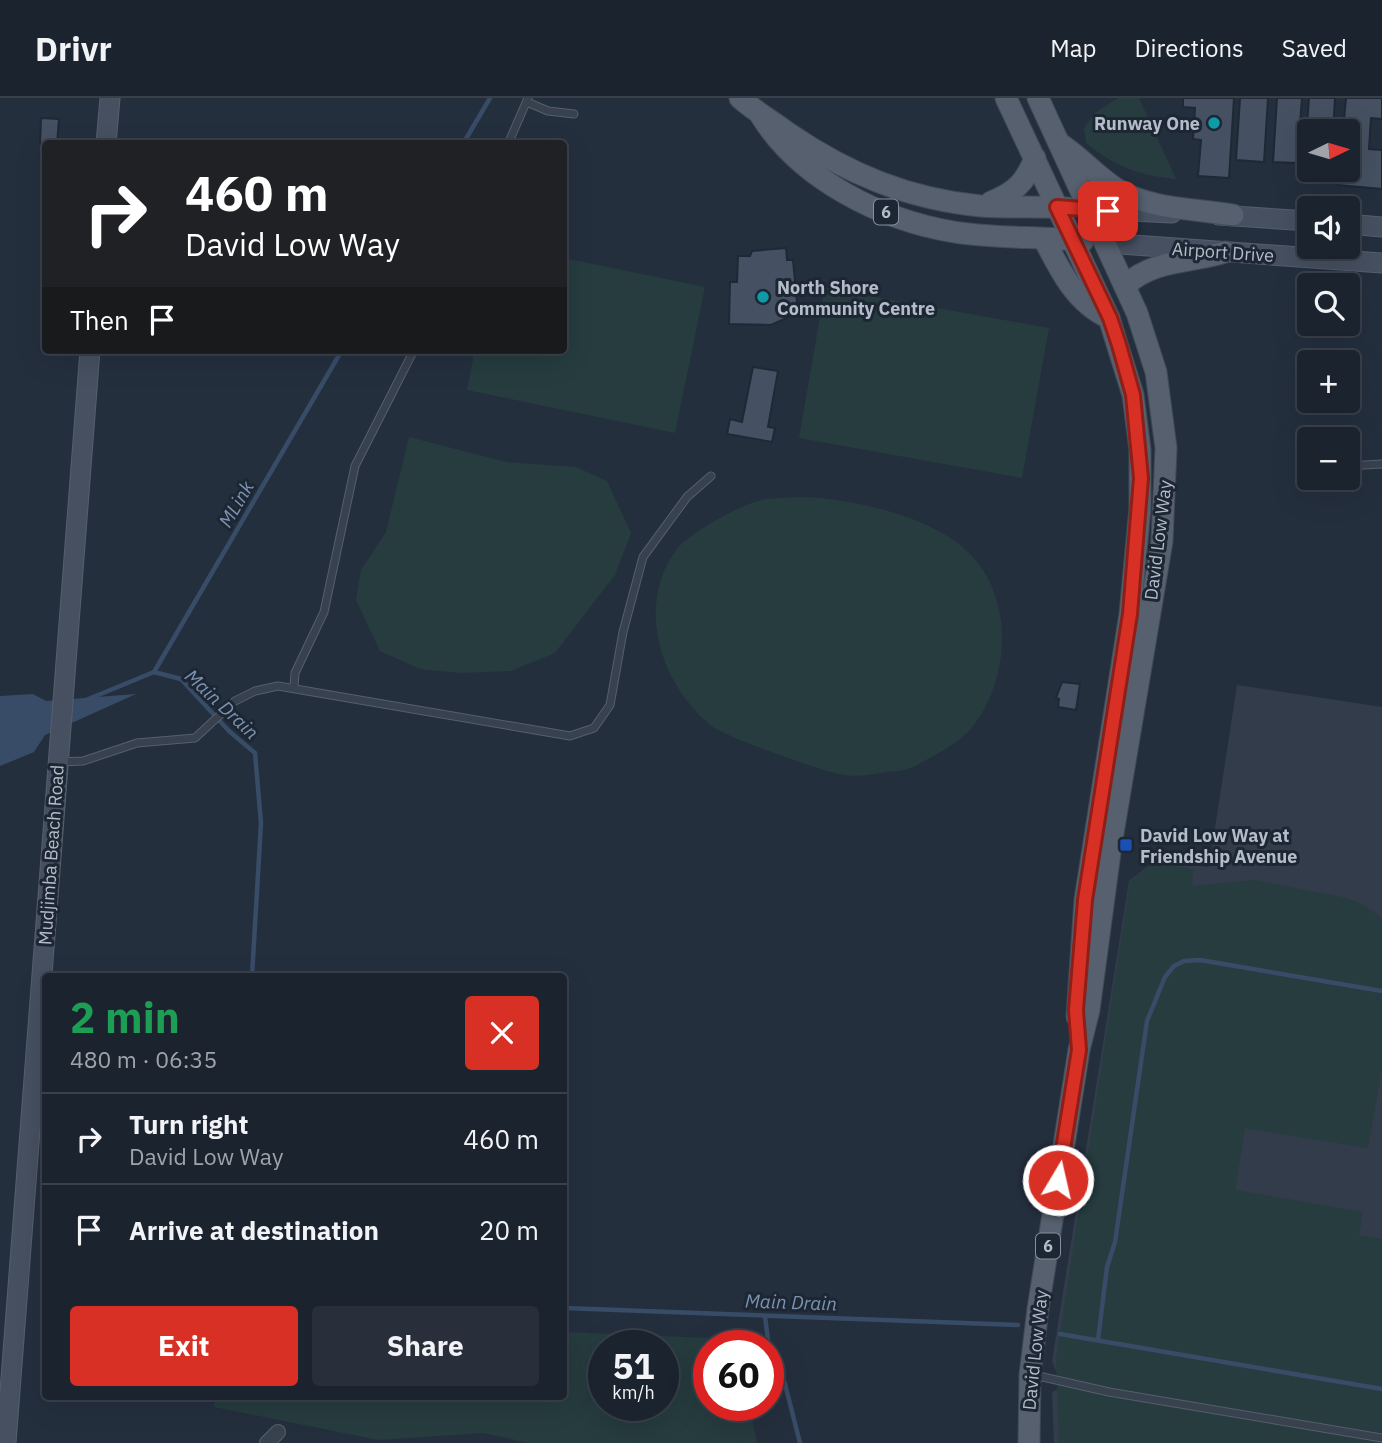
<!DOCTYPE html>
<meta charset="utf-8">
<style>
:root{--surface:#1b232e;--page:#282f3a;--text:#f1f3f6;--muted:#a0a4aa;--line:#39404a;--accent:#d93025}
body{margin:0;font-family:"IBM Plex Sans",sans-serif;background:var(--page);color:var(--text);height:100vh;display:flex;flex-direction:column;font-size:26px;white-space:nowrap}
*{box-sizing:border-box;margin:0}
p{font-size:23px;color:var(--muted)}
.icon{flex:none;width:38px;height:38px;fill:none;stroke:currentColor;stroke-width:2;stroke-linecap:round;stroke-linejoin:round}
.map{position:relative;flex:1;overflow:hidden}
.side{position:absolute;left:42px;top:875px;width:525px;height:427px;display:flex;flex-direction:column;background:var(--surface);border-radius:7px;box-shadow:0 7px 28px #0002,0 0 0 2px var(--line)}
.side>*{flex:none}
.guide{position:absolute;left:42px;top:42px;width:525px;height:214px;border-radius:7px;box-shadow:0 7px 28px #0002,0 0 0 2px var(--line);background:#202124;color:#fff;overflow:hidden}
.needle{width:46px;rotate:85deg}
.controls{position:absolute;left:1297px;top:21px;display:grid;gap:14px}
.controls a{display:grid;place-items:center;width:63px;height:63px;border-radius:7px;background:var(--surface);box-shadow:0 7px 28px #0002,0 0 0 2px var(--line);font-size:35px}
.speed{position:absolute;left:588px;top:1232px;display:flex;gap:14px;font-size:35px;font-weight:700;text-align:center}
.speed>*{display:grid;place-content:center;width:91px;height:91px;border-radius:50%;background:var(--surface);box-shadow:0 7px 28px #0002,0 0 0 2px var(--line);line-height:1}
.speed small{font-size:18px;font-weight:400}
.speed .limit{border:10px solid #d22;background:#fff;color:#111}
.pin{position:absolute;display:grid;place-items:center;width:60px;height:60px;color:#fff;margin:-30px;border-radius:14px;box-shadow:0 4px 10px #0006}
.me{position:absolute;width:77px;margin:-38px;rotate:9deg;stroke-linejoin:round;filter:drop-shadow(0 0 5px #0008)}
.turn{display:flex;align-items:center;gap:24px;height:147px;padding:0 28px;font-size:32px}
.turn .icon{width:91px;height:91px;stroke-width:2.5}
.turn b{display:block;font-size:49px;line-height:60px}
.then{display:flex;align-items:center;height:66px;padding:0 28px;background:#0003;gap:14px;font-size:26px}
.round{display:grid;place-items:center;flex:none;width:74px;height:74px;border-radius:7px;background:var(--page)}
.summary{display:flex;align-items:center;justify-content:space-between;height:119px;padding:0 28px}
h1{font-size:42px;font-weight:700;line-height:52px;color:#1e9e55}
.cta{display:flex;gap:14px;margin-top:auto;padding:14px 28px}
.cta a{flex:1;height:80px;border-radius:7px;background:var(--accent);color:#fff;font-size:28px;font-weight:700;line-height:80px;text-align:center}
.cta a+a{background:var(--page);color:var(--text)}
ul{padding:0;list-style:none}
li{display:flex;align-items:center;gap:21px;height:91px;padding:0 28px;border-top:2px solid var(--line)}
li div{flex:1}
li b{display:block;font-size:26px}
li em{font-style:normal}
header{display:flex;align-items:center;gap:42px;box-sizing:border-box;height:98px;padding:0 35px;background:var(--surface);border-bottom:2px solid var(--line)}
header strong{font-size:33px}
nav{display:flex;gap:38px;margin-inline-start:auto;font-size:24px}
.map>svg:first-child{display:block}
.airport{fill:#323c4b}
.green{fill:#263c3f;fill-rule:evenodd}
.water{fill:#394c67}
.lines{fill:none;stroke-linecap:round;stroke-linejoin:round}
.stream{stroke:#394c67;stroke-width:4.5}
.building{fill:#455162;stroke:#1f2835;stroke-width:2}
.lane-casing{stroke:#565f6c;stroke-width:9}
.street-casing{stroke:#565f6c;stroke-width:16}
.secondary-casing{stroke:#565f6c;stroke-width:21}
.primary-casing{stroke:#414a57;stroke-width:23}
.lane{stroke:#38414e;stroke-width:7}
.street{stroke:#38414e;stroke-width:14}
.secondary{stroke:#465061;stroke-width:19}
.primary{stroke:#56606e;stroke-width:21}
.route-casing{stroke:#8d1f18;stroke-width:18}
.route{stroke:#d93025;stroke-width:12}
.culture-dot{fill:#0f9aa8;stroke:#1d2633;stroke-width:2.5}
.transit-dot{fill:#1a4fb4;stroke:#1d2633;stroke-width:2.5}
.labels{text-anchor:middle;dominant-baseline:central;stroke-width:6;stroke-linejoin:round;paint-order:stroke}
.shield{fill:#1d2633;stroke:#878f9c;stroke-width:2}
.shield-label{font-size:16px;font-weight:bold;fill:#b4bcc9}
.poi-label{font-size:18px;font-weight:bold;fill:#b4bcc9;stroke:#1d2633;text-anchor:start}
.street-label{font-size:18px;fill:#b4bcc9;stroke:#1d2633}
.water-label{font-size:19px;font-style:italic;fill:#7c92b1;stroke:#1d2633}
</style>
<header>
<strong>Drivr</strong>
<nav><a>Map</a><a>Directions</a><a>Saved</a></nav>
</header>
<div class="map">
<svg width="1382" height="1345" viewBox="0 0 1382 1345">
<rect width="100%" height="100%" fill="#242f3e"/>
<polygon class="airport" points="1237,587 1382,609 1382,1345 1054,1345 1052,1294 1087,1279 1056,1273 1052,1263 1129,783 1155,763 1209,769"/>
<g class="green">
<path d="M1118,0h21l37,81c-36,-3 -62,-13 -90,-36l-2,-15 11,-15z"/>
<polygon points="564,160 705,189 675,335 467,292 475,252 564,252"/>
<polygon points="825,190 1049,230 1022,380 799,340"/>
<polygon points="409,339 506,364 576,369 607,383 631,435 615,477 555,555 511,573 460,575 420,571 380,553 356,502 361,472 386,434"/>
<path d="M804,399c50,2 132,20 167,58 43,45 39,123 2,171 -9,12 -25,22 -38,29 -13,7 -23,15 -38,16 -17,1 -37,7 -53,4 -21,-3 -119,-38 -134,-50 -49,-41 -75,-118 -34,-175 13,-17 65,-46 86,-50 13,-3 29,-2 42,-3z"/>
<polygon points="1154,765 1193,771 1192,788 1254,782 1347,800 1362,806 1382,820 1382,971 1368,1050 1245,1030 1235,1092 1363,1114 1359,1137 1382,1141 1382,1345 1059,1345 1056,1261 1130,784"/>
<path d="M564,1234l171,7 1,7h-27v59h40l8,38h-228l-46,-10 -104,7 -165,-33 1,-11h349zM604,1248h59v59h-59z"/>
</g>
<polygon class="water" points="33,596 46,603 136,596 45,637 34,654 0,668 0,598"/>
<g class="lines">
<g class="stream">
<polyline points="463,46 490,0"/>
<polyline points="154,574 342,252"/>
<polyline points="86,602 154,574 181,581 229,633 255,655 261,725 252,878"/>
<polyline points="564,1210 1018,1227"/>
<polyline points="765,1219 769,1249 785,1286 800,1345"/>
<polyline points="1060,1236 1382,1291"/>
<polyline points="1098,1242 1107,1169 1115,1144 1147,923 1165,879 1174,868 1184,863 1200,862 1382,893"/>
</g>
</g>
<g class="building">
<polygon points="1183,0 1234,0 1229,80 1198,78 1201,42 1193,41 1195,10 1183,9"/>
<polygon points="1240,0 1268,0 1264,64 1236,62"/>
<polygon points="1277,0 1302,0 1297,65 1273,64"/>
<polygon points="1309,0 1335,0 1333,33 1309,33 1309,67 1304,66"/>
<polygon points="1346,0 1382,0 1382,21 1371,20 1369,51 1382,52 1382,91 1338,87 1340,72 1348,72 1348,33 1343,33"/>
<polygon points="41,20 59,21 57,46 40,46"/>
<polygon points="786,150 787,162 793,162 798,215 771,227 729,226 730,184 737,184 738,158 750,158 752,153"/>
<polygon points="753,269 778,273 768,329 775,330 772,344 727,336 730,321 742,324"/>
<polygon points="1062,584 1080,586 1076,612 1058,609 1059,601 1056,600"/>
</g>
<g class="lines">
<defs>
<g id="lane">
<polyline points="527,4 548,13 574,16"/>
<polyline points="508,46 528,0"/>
<polyline points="1348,368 1382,366"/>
<polyline points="294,589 295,575 324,514 355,368 414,252"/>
<polyline points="59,664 83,663 137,645 195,640 235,603 255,593 278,588 570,638 594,630 610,607 623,534 643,459 687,399 711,378"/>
<polyline points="1034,1277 1109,1294 1382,1340"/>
</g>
<polyline id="street" points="267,1345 278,1334"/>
<g id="secondary">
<polyline points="106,46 110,0"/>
<polyline points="1090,111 1172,115"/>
<polyline points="1219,117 1309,123"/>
<polyline points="1348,126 1382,129"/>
<polyline points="1106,145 1382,165"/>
<polyline points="6,1345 90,252"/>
</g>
<g id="primary">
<path d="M740,0c16,14 32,23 48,35 60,41 120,66 193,73 29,2 58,0 86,2"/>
<polyline points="1006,0 1109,220 1133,297 1140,352 1140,410 1130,516 1085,802 1077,919"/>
<path d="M761,18c39,63 120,104 193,116 43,7 86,4 129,9"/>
<path d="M1059,45c22,14 39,35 61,48 31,18 78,18 113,24"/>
<path d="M991,104c24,-10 34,-19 44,-44"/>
<path d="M1044,141c16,32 32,64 65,79"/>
<path d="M1126,187c28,-26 65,-22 99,-33"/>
<polyline points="1029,1345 1030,1277 1038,1211 1079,952 1089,912 1111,747 1162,443 1166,350 1156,274 1137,215 1038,0"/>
</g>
</defs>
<use href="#lane" class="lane-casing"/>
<use href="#street" class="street-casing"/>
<use href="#secondary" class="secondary-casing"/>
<use href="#primary" class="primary-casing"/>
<use href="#lane" class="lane"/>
<use href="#street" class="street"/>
<use href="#secondary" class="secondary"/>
<use href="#primary" class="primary"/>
</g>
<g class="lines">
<defs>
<polyline id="route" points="1058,1082 1079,952 1076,912 1085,802 1130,516 1141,380 1133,297 1119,247 1110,220 1057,109 1108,113"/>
</defs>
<use href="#route" class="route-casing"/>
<use href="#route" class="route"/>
</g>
<g class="culture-dot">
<circle cx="1214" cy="25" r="7"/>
<circle cx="763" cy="199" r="7"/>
</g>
<rect class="transit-dot" x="1119" y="740" width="14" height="14" rx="3.5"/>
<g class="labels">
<g class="shield">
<rect x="874" y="101.5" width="24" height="25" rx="5"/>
<rect x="1036" y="1135.5" width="24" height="25" rx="5"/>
</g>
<g class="shield-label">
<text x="886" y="114">6</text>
<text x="1048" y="1148">6</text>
</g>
<g class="poi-label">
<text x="1200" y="25" text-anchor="end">Runway One</text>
<text x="777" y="189">North Shore<tspan x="777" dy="21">Community Centre</tspan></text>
<text x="1140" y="737">David Low Way at<tspan x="1140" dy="21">Friendship Avenue</tspan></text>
</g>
<g class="street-label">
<text transform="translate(1223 154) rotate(4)">Airport Drive</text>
<text transform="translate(1158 442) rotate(-83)">David Low Way</text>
<text transform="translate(51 757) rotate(-86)">Mudjimba Beach Road</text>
<text transform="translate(1035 1252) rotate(-84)">David Low Way</text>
</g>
<g class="water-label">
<text transform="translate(236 406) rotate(-60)">MLink</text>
<text transform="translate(222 606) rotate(43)">Main Drain</text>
<text transform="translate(791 1204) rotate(2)">Main Drain</text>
</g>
</g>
</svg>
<div class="controls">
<a><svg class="needle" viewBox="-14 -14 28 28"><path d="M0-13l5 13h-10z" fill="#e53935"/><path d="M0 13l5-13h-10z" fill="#a0a4aa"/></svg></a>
<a><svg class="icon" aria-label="sound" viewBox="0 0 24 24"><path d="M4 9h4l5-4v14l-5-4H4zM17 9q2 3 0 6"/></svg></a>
<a><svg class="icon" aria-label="search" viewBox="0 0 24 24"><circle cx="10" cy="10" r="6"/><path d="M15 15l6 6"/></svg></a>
<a>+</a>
<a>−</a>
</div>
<div class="speed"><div>51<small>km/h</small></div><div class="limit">60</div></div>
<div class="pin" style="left:1108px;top:113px;background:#d93025"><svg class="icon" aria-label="arrive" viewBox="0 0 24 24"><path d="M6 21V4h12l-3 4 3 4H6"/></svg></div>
<svg class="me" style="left:1058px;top:1082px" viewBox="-20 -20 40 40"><circle r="17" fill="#d93025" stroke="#fff" stroke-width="3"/><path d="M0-11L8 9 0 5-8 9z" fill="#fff"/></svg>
<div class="guide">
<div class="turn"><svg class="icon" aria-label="right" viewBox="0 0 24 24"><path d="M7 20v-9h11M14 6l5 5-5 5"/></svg><div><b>460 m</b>David Low Way</div></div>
<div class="then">Then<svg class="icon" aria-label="arrive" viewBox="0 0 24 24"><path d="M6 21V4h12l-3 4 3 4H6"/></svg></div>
</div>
<section class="side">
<div class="summary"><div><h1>2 min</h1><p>480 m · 06:35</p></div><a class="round" style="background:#d93025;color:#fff"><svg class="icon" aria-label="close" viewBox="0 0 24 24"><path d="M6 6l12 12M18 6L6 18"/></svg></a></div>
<ul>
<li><svg class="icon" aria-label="right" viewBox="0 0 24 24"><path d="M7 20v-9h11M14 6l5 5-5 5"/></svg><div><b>Turn right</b><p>David Low Way</p></div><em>460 m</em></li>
<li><svg class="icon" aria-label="arrive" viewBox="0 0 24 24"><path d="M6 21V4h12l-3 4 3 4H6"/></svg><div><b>Arrive at destination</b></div><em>20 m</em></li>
</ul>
<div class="cta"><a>Exit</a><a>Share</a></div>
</section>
</div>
